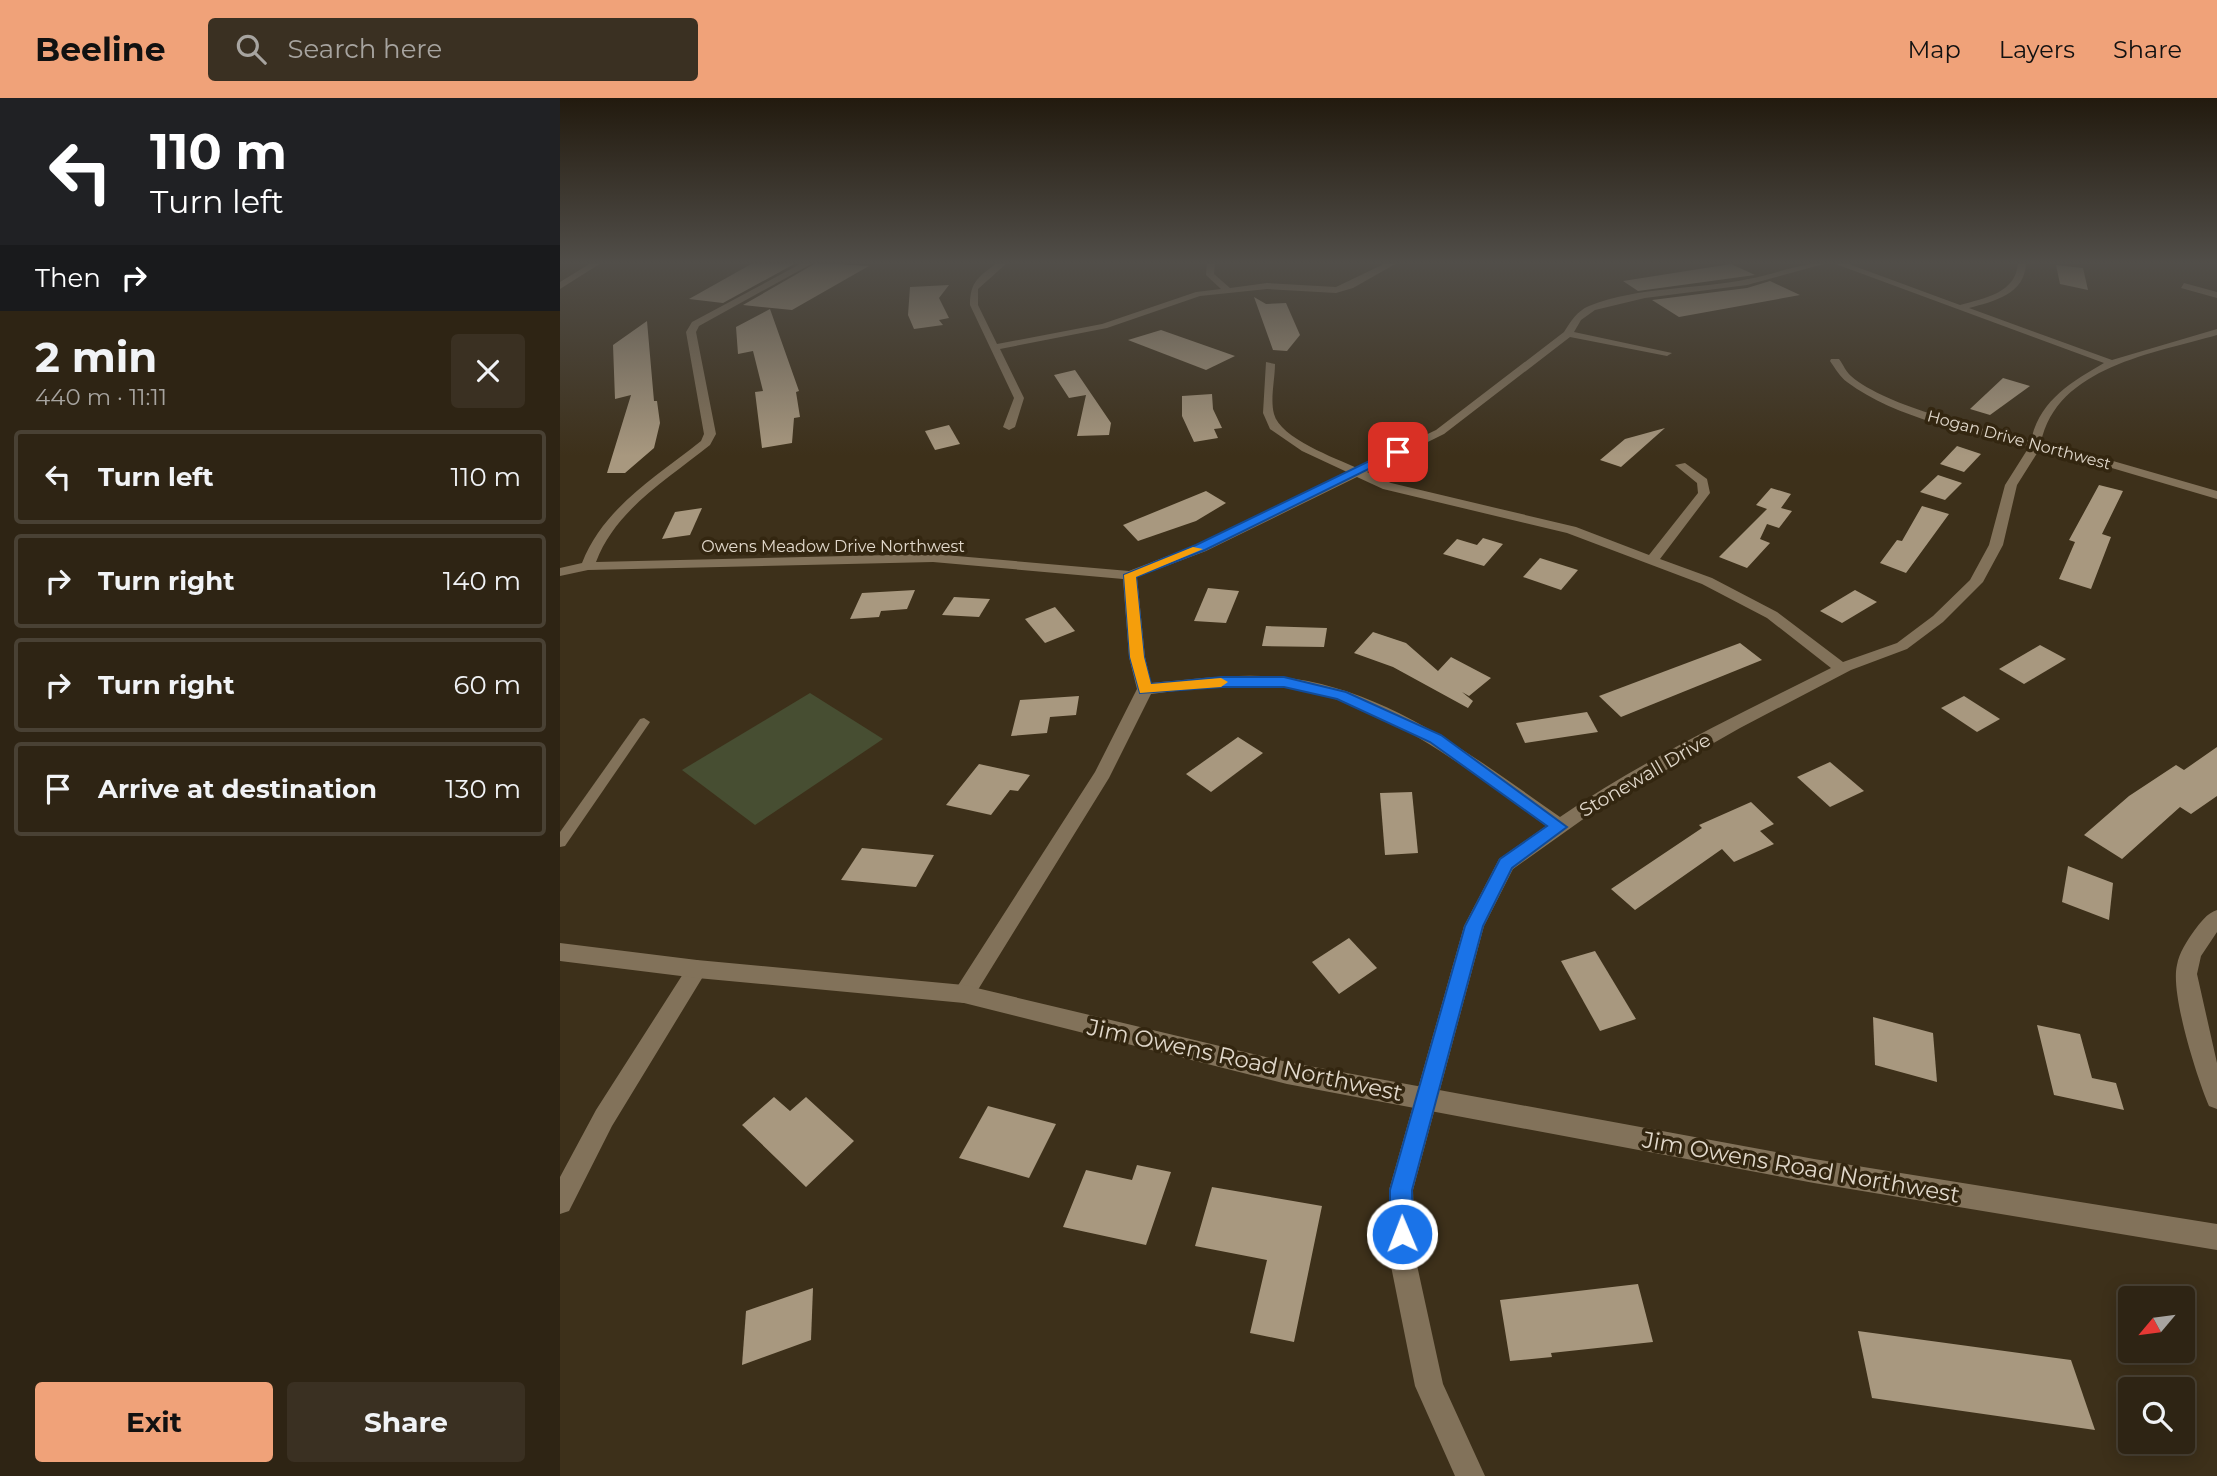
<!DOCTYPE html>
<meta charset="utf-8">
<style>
:root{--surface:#2e2414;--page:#3a3022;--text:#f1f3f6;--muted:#a7a4a0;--line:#494134;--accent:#f0a279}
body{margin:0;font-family:Montserrat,sans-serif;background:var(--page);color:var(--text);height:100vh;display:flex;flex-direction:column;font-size:26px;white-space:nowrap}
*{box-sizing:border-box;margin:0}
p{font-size:23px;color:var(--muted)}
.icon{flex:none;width:38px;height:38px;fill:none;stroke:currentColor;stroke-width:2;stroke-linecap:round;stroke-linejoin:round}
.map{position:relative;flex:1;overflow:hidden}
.side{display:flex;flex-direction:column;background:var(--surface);width:560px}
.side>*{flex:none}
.top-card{background:#202124;color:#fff;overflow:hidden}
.needle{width:46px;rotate:241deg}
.tools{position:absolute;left:1558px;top:1188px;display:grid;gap:14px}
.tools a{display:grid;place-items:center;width:77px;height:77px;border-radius:7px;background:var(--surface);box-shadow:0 4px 18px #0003,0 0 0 2px var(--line);font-size:35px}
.pin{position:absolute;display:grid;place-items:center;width:60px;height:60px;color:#fff;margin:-30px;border-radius:14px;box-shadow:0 4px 10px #0006}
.me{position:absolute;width:77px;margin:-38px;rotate:359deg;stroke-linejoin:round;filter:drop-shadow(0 0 5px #0008)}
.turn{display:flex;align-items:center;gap:24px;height:147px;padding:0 35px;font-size:32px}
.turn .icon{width:91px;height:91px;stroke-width:2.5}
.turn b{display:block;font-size:49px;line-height:60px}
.then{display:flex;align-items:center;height:66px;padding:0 35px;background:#0003;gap:14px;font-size:26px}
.round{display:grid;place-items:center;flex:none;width:74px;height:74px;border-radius:7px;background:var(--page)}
.overview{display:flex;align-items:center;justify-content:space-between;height:119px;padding:0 35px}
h1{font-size:42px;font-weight:700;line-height:52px}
.action{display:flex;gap:14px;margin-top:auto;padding:14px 35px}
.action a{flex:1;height:80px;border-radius:7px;background:var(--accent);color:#111;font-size:28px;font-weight:700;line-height:80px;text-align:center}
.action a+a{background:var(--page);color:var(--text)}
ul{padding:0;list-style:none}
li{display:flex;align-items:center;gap:21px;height:94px;margin:0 14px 10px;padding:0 21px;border:4px solid var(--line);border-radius:7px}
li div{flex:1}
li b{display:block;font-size:26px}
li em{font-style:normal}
header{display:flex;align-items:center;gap:42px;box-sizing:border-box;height:98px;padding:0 35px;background:var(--accent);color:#111}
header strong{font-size:33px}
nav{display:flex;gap:38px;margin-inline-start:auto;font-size:24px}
.search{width:490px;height:63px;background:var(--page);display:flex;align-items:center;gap:18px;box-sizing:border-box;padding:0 24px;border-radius:7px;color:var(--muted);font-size:26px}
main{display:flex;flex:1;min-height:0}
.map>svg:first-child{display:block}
.green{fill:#474e32}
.building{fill:#a8987f}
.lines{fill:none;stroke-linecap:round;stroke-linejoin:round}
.lane{fill:#82725a;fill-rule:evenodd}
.street{fill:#82725a;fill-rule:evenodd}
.secondary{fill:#82725a;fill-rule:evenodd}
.route{fill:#1a73e8;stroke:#114b97;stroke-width:2}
.slow{fill:#f59e0b}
.labels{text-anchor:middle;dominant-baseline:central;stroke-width:7;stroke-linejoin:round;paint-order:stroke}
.far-street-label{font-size:16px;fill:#e1d8cb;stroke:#332610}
.street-label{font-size:19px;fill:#e1d8cb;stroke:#332610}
.near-street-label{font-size:23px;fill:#e1d8cb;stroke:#332610}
</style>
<header>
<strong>Beeline</strong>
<div class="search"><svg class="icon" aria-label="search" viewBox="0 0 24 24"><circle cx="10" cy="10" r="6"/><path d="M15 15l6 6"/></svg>Search here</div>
<nav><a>Map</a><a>Layers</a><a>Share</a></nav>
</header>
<main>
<section class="side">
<div class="top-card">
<div class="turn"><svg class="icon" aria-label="left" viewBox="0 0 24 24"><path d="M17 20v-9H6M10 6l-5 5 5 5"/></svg><div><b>110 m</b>Turn left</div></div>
<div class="then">Then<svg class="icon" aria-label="right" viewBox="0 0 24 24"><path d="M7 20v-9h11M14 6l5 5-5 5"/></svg></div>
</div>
<div class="overview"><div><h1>2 min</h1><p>440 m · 11:11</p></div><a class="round"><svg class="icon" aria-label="close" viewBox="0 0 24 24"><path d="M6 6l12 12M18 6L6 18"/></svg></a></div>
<ul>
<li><svg class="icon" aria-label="left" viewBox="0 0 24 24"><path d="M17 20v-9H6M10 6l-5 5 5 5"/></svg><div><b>Turn left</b></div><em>110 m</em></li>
<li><svg class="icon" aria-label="right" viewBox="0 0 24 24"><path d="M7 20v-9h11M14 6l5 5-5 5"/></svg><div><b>Turn right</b></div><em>140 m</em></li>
<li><svg class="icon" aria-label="right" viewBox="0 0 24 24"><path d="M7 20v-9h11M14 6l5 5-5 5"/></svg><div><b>Turn right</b></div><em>60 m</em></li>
<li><svg class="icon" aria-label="arrive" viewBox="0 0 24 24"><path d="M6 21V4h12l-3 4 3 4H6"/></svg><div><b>Arrive at destination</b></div><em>130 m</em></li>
</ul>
<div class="action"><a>Exit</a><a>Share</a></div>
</section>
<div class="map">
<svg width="1657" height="1378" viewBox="0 0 1657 1378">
<rect width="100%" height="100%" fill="#3d301a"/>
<polygon class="green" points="250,595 323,641 195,727 122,672"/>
<g class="building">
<polygon points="193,165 236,165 163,205 129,201"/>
<polygon points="256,165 309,168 232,212 183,207"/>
<polygon points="1171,166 1195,177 1078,193 1063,183"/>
<polygon points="1496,167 1523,170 1528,192 1500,186"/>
<polygon points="1210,183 1240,197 1119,219 1092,202 1187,190"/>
<polygon points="389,187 379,200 389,220 379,222 383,227 354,231 348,217 350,189"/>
<polygon points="694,199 706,206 726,205 740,237 727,253 713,252"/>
<polygon points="210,211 239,293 236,294 240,319 234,320 232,345 202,350 195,294 203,293 193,253 178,256 176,229"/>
<polygon points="87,223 94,303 97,303 100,325 94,350 65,375 47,375 71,297 55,301 53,247"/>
<polygon points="601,232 675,258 646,272 568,242"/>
<polygon points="515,272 551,325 549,337 517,338 526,297 509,300 494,277"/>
<polygon points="1443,280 1470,288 1430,317 1410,311"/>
<polygon points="652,296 653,311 662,330 654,331 658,340 634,344 622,318 622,298"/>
<polygon points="389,327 400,346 375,352 365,333"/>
<polygon points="1105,330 1061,369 1040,362 1065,341"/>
<polygon points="1397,348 1421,356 1404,374 1380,366"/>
<polygon points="1378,377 1402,385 1385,402 1360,394"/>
<polygon points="1539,387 1563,393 1542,436 1551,439 1531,491 1499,481 1515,444 1509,442"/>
<polygon points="1211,390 1231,396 1221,410 1232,413 1219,430 1207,426 1200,441 1210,445 1187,470 1159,459 1207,411 1196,407"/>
<polygon points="646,393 666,405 636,423 578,443 563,427"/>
<polygon points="1362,408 1389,416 1346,475 1320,465 1337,442 1342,443"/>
<polygon points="142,410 130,437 102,441 115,414"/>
<polygon points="923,440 943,446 924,468 883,456 897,441 917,447"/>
<polygon points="980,460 1018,472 1001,492 963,479"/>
<polygon points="648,490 679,493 666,525 634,523"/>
<polygon points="355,492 347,511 321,513 319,519 290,521 302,495"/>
<polygon points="1295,492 1317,504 1282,525 1260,513"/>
<polygon points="394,499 430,501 419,519 382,517"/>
<polygon points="495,509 515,533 485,545 465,521"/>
<polygon points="706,528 767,530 764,549 702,548"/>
<polygon points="813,534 846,545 878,573 891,559 931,580 909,598 902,594 913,603 908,610 833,569 794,555"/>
<polygon points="1180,545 1202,562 1061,619 1039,598"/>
<polygon points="1480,547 1506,561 1464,586 1439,571"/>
<polygon points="519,598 516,617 490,619 487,635 451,638 460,602"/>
<polygon points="1404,598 1440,621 1417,634 1381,610"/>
<polygon points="1027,614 1038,634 965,645 956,625"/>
<polygon points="678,639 703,655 651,694 626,676"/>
<polygon points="1657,649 1657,698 1631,716 1620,709 1562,761 1524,737 1569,698 1616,667 1624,672"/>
<polygon points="1270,664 1304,693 1270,709 1237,679"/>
<polygon points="419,666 470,677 458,693 450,692 431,717 386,707"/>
<polygon points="852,694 858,755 825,757 820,695"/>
<polygon points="1191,704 1214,726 1200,733 1214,746 1174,764 1162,751 1075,812 1051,791 1142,730 1139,727"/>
<polygon points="302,750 374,757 356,789 281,782"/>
<polygon points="1508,768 1553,785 1549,822 1502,804"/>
<polygon points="789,840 817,870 779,896 752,864"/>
<polygon points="1035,853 1076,921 1040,933 1001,863"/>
<polygon points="1313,919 1373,935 1377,984 1315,967"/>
<polygon points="1477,927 1520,936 1532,980 1556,985 1564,1012 1494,997"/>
<polygon points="214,999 230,1013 246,999 294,1043 246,1089 182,1027"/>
<polygon points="428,1008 496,1026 469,1080 399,1060"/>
<polygon points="577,1067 611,1074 586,1147 503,1129 526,1072 572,1082"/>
<polygon points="652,1089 762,1108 734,1244 690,1235 707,1162 635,1148"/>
<polygon points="1078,1186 1093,1244 991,1255 992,1259 950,1263 940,1202"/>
<polygon points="253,1190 251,1242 182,1267 186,1213"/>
<polygon points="1298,1233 1511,1262 1535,1332 1312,1300"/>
</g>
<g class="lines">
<polygon class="lane" points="84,620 90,624 88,627 5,748 0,749 0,734 80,621"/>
<g class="street">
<polygon points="31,165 41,165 0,191 0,184"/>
<path d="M242,165h11l-114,63 -3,6 20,102 -6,11c-42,34 -94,64 -114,117l337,-8 196,17 67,-26 151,-73 -45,-21 -32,-22 -7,-16 3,-51 9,2c0,15 -5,36 -1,50 6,24 61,44 83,54l79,-38 128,-98c7,-11 13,-21 25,-26 50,-20 108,-16 159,-27 27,-5 52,-16 79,-16l-80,22 -102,13 -50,12 -14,10 -7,12 98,21 -5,3 -97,-19 -126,97 -77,38 24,11 185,44 73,28 49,-62 -1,-10 -22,-18 10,-2 22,16 3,14 -50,66 52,19 65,34 66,50 54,-19 36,-27 37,-36 19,-35 16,-60 24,-38c-60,-15 -132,-28 -182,-65 -7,-5 -12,-14 -17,-21l1,-2h8c4,5 7,13 12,17 35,31 134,53 180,65 8,-40 40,-59 73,-78l-271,-100h13l114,42c25,-7 56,-12 58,-42h8c-1,31 -31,38 -57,45l143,52 105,-31v6c-62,18 -161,32 -176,108l72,18 104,30v8l-112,-33 -66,-16 -22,35 -14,60 -20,37 -40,40 -36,27 -56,21 -111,58 -144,82 -83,59 -29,57 -71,264 2,66 28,128 42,92h-30l-40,-90 -26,-130v-66l75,-264 35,-67 47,-33c-79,-57 -162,-125 -262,-139 -44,-6 -90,2 -133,7l-42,84 -138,223 -7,2 -7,-2 -4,-7 4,-7 138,-215 42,-83 -8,-32 -6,-78 -190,-17 -345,8 -28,6v-8l22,-5c22,-56 74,-86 119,-122l3,-7 -18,-102 6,-10zM797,379l26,12 184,44 135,51 65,34 64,50c-91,46 -187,91 -271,149 -85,-59 -174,-130 -280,-140 -43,-4 -86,2 -129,6l-6,-26 -8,-80 69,-26z"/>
<path d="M437,165h10l-29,26v16l19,39 105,-20 94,-32 25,-3 -15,-14 1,-12h8l-1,11 16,14 37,-5 69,4 50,-24h11l-44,25 -17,5 -69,-4 -67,7 -93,32 -107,21 24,49 -9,29 -6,3 -6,-3 11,-29 -44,-93c0,-24 9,-28 27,-42z"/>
<polygon points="1624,185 1657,194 1657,200 1621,190"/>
<path d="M1657,812v22l-16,24 -4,18 20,89v46l-8,-3c-12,-28 -39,-113 -32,-141 2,-12 10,-24 17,-34 6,-8 13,-18 23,-21z"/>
<polygon points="137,862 144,865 147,871 144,877 52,1028 9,1113 0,1116 0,1079 36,1012 130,865"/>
</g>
<polygon class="secondary" points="0,845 137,862 404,887 727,964 1254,1061 1657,1126 1657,1152 1254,1085 727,986 404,905 137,880 0,863"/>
</g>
<linearGradient id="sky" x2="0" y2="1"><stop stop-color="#221a0e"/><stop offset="0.46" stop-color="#514e49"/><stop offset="1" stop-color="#514e49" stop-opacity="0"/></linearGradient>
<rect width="1657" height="358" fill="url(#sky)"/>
<polygon class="route" points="834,351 843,354 645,452 576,479 584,559 591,586 662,579 724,579 786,594 881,637 1007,729 952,770 923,828 852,1092 853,1136 850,1144 842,1147 834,1144 830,1136 830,1092 905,828 940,761 987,728 870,644 777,601 724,589 662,589 580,595 570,559 564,477 636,447"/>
<polygon class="slow" points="633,449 643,451 576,479 584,559 591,586 661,580 668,584 661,589 580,595 570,559 564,477"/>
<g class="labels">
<g class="far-street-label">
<text transform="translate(1459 342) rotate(15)">Hogan Drive Northwest</text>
<text x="273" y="448">Owens Meadow Drive Northwest</text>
</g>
<g class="street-label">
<text transform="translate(1085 677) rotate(-30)">Stonewall Drive</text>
</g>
<g class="near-street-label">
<text transform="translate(685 962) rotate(12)">Jim Owens Road Northwest</text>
<text transform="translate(1241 1069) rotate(10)">Jim Owens Road Northwest</text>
</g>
</g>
</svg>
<div class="tools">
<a><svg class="needle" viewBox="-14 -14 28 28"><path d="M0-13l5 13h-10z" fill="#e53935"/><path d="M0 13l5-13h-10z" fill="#a7a4a0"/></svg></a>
<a><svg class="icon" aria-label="search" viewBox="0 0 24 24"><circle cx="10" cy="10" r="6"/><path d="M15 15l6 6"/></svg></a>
</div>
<div class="pin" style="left:838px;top:354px;background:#d93025"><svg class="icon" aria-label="arrive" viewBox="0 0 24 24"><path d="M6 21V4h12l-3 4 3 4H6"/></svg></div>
<svg class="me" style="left:842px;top:1136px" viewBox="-20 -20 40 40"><circle r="17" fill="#1a73e8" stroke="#fff" stroke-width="3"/><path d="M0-11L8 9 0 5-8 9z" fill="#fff"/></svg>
</div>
</main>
